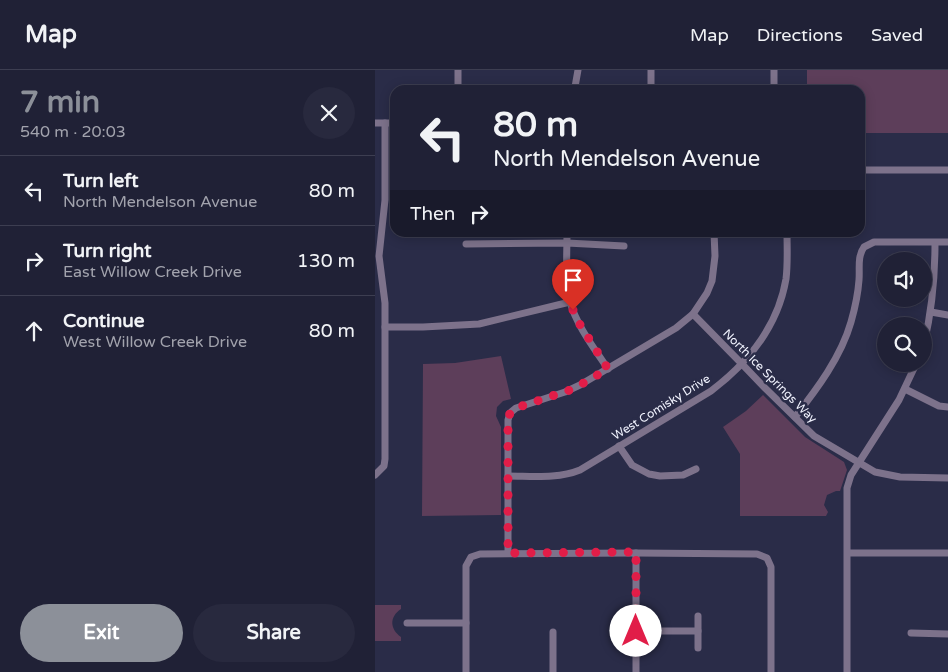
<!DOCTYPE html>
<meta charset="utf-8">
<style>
:root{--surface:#202136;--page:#28293e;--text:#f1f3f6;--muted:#a2a3ad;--line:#3d3e51;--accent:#8c9099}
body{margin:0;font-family:"Varela Round",sans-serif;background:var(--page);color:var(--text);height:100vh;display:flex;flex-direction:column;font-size:19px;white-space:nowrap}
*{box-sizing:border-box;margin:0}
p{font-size:16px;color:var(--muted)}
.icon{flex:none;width:28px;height:28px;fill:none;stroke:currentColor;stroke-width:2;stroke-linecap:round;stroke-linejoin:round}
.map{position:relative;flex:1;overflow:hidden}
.sheet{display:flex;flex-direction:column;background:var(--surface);width:375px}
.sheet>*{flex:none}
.banner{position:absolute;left:15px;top:15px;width:475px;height:152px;border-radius:15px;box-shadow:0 2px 12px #0003,0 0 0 1px var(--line);background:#202136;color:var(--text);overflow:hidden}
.buttons{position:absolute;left:502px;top:182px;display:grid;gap:10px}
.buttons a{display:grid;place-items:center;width:55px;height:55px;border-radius:50%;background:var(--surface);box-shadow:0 2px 12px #0003,0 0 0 1px var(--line);font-size:25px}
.pin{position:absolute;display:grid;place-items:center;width:42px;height:42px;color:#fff;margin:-51px -21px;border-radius:50% 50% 50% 0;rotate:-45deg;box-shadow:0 0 5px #0007}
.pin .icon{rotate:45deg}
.me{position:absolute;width:55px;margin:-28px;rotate:0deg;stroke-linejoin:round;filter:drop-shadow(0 0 4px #0008)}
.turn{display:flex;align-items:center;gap:18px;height:105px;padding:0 20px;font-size:22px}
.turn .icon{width:65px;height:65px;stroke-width:2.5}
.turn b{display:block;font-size:35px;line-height:42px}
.then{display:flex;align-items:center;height:48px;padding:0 20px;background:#0003;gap:10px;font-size:19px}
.round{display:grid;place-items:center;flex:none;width:52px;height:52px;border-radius:26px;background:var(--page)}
.summary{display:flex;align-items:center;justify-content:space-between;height:85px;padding:0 20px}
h1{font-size:30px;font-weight:700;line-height:38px;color:var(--accent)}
.button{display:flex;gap:10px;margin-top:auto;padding:10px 20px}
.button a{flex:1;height:58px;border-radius:30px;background:var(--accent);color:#fff;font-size:20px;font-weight:700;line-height:58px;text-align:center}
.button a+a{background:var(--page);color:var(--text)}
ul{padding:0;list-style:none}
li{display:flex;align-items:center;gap:15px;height:70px;padding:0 20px;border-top:1px solid var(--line)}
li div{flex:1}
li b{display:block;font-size:19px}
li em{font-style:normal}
header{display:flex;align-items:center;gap:30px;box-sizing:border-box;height:70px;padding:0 25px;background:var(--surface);border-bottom:1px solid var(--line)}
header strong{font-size:24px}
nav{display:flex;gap:28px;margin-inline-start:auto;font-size:18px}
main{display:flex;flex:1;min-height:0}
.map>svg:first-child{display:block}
.green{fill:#5d3e5a}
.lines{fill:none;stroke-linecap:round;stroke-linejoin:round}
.minor{stroke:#7d728b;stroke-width:7}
.route{stroke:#e11d48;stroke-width:9;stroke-dasharray:0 16.2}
.labels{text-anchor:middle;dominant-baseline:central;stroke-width:5;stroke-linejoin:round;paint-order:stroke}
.street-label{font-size:12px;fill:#f2f4ff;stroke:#2a2c48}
</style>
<header>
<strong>Map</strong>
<nav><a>Map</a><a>Directions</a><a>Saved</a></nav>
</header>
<main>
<section class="sheet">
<div class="summary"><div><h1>7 min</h1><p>540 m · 20:03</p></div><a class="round"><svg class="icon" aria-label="close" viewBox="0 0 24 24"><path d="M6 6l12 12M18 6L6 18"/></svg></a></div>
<ul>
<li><svg class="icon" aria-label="left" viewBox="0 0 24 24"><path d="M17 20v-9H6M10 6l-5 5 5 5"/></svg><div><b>Turn left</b><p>North Mendelson Avenue</p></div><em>80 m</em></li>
<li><svg class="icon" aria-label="right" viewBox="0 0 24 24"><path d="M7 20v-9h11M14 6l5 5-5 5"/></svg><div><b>Turn right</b><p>East Willow Creek Drive</p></div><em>130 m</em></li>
<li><svg class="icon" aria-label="ahead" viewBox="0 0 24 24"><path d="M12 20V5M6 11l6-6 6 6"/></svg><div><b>Continue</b><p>West Willow Creek Drive</p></div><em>80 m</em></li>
</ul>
<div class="button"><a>Exit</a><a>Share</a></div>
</section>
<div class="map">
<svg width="573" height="602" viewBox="0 0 573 602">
<rect width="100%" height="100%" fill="#2a2c48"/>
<g class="green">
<polygon points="432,0 573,0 573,63 485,63 485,20 432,20"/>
<polygon points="126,286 136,329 128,331 122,337 121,346 126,357 126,445 47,446 48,294 80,293"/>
<polygon points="388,325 430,367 469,392 472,400 465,421 461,421 452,425 449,435 453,442 451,446 365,446 365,384 348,357 371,341"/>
<path d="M0,535h26v4c-12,8 -11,20 0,28v4h-26z"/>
</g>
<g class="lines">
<g class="minor">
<polyline points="83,0 83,20"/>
<polyline points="276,0 276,20"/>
<polyline points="83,20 193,20 200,17 203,0"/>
<polyline points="396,20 399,15 399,0"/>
<polyline points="0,53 20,53"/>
<polyline points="485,100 573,100"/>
<path d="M192,162c0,23 -2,48 3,70 7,24 24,46 38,67"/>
<polyline points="91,174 192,173 249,176"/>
<polyline points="556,242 573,245"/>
<polyline points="318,244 367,294 390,318 439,366 500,402 525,407 573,408"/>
<polyline points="10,257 48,257 104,254 195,232"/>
<path d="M549,274c8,-34 11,-67 11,-101"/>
<polyline points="530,319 564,336 573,337"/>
<path d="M420,347c22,-28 46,-60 56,-95 4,-14 7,-28 8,-42 1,-11 -2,-23 5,-33l10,-5h74"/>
<polyline points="244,376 257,395 274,404 285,406 308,405 321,399"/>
<polyline points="0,405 9,396 10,389 10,233 4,186 10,130 10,53"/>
<path d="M133,406c24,0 50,3 72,-6l131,-79c37,-28 67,-65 75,-112 2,-16 1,-31 1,-47"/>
<polyline points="133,483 133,350 135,343 141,338 190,322 205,315 301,258 318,244 332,223 337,211 340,186 339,162"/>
<polyline points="473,483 573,483"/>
<polyline points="32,553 91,553"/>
<polyline points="261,561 323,561"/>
<polyline points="178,562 178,602"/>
<polyline points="536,563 573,564"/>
<polyline points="323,578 323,546"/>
<polyline points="91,602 91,496 96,487 105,484 261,483 382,484 392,488 396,497 396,602"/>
<polyline points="261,602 261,483"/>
<polyline points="472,602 472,418 476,405 524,330 541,294"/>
</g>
</g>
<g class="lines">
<polyline class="route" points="198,240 204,253 233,299 198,319 141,338 135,343 133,350 133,483 261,482 261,561"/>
</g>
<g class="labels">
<g class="street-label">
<text transform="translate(395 306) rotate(45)">North Ice Springs Way</text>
<text transform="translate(286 337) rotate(-32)">West Comisky Drive</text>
</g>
</g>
</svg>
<div class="buttons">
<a><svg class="icon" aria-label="sound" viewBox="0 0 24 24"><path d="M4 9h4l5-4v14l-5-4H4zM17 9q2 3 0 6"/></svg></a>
<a><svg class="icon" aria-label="search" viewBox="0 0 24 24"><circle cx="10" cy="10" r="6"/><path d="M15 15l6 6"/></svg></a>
</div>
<div class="pin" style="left:198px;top:240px;background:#d93025"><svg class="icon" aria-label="arrive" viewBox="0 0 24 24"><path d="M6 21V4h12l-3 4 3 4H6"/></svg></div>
<svg class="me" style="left:261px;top:561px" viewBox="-20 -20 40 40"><circle r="19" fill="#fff"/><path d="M0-13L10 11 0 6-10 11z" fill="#e11d48"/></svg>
<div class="banner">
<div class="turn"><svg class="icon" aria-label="left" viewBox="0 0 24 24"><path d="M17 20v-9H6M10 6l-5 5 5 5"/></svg><div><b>80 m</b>North Mendelson Avenue</div></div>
<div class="then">Then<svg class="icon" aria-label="right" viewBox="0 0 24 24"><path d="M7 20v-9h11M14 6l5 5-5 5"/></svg></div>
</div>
</div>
</main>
